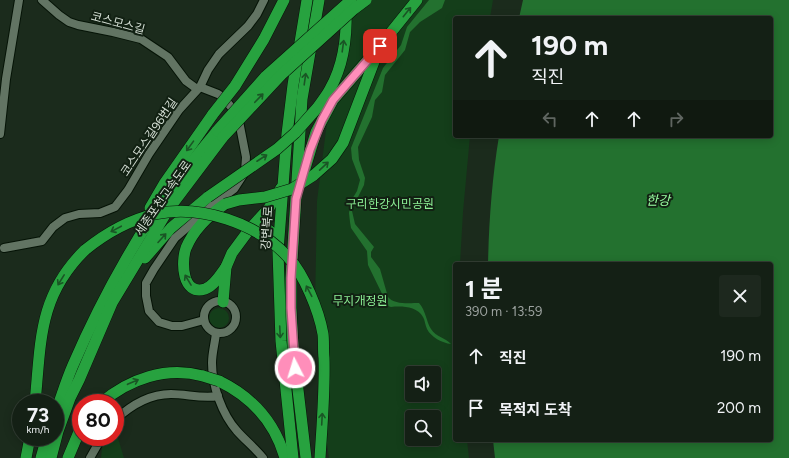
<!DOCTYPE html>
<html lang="ko">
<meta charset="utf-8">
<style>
:root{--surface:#142015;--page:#1d281e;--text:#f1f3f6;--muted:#9da3a0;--line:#333e34}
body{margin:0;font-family:Figtree,"Noto Sans KR",sans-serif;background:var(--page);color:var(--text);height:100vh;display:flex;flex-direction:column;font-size:15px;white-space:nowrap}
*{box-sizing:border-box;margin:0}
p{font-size:13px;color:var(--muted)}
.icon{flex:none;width:22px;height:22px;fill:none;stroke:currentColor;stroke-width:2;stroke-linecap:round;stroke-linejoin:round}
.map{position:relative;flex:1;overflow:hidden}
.sheet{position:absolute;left:453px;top:262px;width:320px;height:180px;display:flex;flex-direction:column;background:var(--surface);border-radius:4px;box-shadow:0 2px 10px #0003,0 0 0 1px var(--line)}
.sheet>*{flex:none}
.hud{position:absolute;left:453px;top:16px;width:320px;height:122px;border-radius:4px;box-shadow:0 2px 10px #0003,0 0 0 1px var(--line);background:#142015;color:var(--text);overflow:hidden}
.buttons{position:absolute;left:405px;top:366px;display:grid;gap:8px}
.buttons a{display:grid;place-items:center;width:36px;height:36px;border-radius:4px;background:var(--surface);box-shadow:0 2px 10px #0003,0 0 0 1px var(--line);font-size:20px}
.speed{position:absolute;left:12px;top:394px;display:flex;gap:8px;font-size:20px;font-weight:700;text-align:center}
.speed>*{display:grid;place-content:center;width:52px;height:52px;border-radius:50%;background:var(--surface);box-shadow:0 2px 10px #0003,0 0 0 1px var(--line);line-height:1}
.speed small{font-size:10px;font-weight:400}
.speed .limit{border:6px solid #d22;background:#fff;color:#111}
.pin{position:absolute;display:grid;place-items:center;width:34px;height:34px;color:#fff;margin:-17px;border-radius:8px;box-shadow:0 2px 6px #0006}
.me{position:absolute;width:44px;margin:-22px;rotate:355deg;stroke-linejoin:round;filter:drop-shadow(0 0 3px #0008)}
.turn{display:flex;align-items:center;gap:14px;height:84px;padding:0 12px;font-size:18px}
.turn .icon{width:52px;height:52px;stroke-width:2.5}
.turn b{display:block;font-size:28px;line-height:34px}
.lanes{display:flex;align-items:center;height:38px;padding:0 12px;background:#0003;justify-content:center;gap:20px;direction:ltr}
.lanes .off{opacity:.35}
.round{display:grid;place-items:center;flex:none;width:42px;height:42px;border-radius:4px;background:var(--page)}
.summary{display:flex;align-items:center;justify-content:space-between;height:68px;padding:0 12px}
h1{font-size:24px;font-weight:700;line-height:30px}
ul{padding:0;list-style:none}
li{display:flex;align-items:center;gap:12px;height:52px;padding:0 12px}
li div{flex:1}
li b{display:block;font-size:15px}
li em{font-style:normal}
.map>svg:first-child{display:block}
.green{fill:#143e1a;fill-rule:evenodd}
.water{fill:#23712f}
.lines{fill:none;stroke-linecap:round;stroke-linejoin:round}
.minor-casing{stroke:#051306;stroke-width:10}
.highway-casing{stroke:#051306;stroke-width:12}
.minor{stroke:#627463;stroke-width:8}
.highway{stroke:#27a23f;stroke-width:11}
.highway-bridge-casing{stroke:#051306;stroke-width:12;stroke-linecap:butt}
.highway-bridge{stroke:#27a23f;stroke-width:11}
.oneway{stroke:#1a5525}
.route-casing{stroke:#a65c79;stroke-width:10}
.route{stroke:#ff8eba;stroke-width:7}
.labels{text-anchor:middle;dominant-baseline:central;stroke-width:4;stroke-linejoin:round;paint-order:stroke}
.street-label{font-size:12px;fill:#d5dfd5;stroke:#122113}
.park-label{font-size:12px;fill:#8cef95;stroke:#122113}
.water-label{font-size:13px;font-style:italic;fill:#99fda1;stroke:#122113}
</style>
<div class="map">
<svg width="789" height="458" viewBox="0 0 789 458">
<rect width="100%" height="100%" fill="#1b2b1c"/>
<g class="green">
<path d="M353,0h140l-3,18h-35v118h15l-7,76 -3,52h-5v176h12l2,18h-140l-8,-59 -6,-92 2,-106 14,-110zM412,373h22v22h-22zM412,417h22v22h-22z"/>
<circle cx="219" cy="318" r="10"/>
<polygon points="115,428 124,458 101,458 102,448 107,437 115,437"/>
</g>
<g class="water">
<path d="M429,0h16l-3,8 -22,14 -10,10 -5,18 -20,25 -3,17 -7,8 -3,17 -14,30 1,13 6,18 -1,7 -9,18 -3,8 3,13 19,23 -3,5v5l9,12 8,28c6,8 22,6 31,6 7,8 7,18 12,26 5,8 15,9 20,15 -9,-1 -20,-7 -24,-15 -2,-4 -2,-9 -4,-12 -6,-11 -22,-11 -32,-10l-3,-1 -20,-41 -1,-14 -16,-23 -1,-6 -1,-9 2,-12 6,-10 3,-11 -8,-21 -1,-11 32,-80 18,-23 6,-18z"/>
<path d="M523,0h266v458h-294l-2,-18h278v-176h-283c1,-43 4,-85 11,-128h272v-118h-252z"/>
</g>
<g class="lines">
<defs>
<g id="minor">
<polyline points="42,0 59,15 69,22 78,25 113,32 141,39 168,57 186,81 197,89 200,87 218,94 224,98 238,116 246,157 245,172 234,189 219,200 175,238 154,269 146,283 146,296 149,311 159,322 172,326 182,326 204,320"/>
<polyline points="0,134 6,79 19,0"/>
<polyline points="4,248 42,241 53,227 65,218 79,214 100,213 115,207 128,190 149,154 179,110 200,87 208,70 219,54 248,26 257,14 264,0"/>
<circle cx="220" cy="317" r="16"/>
<path d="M216,333c-1,10 -4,20 -4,30 0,23 10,51 25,68 9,10 18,17 26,27"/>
<path d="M115,420c15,-14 35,-26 56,-26 16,0 31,5 47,2"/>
<polyline points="90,458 102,437"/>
</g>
<g id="highway">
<polyline points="235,86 264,39 284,0"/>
<path d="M318,107c4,-6 9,-12 12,-18 13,-23 17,-53 16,-79"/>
<polyline points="301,182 316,132 333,100 380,46 417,0"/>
<path d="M225,204c-16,11 -31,25 -39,44 -5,14 -4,48 19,41 9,-3 16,-15 21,-22"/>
<polyline points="150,208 164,184 213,114"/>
<path d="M249,230c17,-5 25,-1 28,16"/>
<polyline points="145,258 171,228 208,197"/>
<polyline points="223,302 226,267 232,253 249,230 269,208 281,188"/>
<path d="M219,381c33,16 56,42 66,77"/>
<path d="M35,403c6,-61 3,-107 50,-153"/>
<path d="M101,403c28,-24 65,-37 102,-27"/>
<path d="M55,414c6,-16 11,-33 18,-49 22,-51 48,-100 78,-147 19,-30 43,-59 66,-87"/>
<polyline points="26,458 30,437"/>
<polyline points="41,458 47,437"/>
<polyline points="51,458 58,431 70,398 79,380 112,303 168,210 223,137"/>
<polyline points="68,458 81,427"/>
<polyline points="293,458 281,341 278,251 287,134 293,85 307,0"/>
<polyline points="306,458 293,347 291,308 291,278 302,99 319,0"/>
</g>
</defs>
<use href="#minor" class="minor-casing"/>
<use href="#highway" class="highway-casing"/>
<use href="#minor" class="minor"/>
<use href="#highway" class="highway"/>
<defs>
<g id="highway-bridge">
<polyline points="213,114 235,86"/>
<polyline points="217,131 266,76 351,0"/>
<polyline points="223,137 281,75 354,9 366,0"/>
<polyline points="208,197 277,149 295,133 318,107"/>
<polyline points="225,204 239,200 265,197 292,189 314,175 332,159 343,143 380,46"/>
<path d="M85,250c21,-17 44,-30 70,-36 45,-10 102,9 133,43 16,17 31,54 35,77 1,7 0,16 1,24 1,33 -2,67 -4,100"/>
<polyline points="203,376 219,381"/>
</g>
</defs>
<use href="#highway-bridge" class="highway-bridge-casing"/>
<use href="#highway-bridge" class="highway-bridge"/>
</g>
<defs><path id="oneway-shaft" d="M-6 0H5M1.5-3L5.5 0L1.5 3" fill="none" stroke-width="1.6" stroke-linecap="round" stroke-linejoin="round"/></defs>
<g class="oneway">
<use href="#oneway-shaft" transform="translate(407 12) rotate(-51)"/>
<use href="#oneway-shaft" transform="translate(343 46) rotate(-82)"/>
<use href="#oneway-shaft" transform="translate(305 79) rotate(-82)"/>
<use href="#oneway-shaft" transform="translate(259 98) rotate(-46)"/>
<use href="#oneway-shaft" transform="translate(190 146) rotate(126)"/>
<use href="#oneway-shaft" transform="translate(262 158) rotate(-33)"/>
<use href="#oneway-shaft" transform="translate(324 166) rotate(-43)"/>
<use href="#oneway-shaft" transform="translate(116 229) rotate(152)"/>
<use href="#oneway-shaft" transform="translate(162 238) rotate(-48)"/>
<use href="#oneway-shaft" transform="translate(61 280) rotate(122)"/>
<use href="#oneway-shaft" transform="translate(188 280) rotate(-121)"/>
<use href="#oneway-shaft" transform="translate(309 291) rotate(-118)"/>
<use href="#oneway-shaft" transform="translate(280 332) rotate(87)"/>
<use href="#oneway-shaft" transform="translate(133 382) rotate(-23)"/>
<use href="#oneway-shaft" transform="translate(322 419) rotate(-87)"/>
</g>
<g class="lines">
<defs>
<polyline id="route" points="295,368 291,308 291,278 296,199 310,150 322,120 333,100 380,46"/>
</defs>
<use href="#route" class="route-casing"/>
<use href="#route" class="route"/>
</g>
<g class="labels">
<g class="street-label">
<text transform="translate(118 23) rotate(15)">코스모스길</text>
<text transform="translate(149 137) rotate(-56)">코스모스길96번길</text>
<text transform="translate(163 198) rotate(-55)">세종포천고속도로</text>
<text transform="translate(267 228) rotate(-86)">강변북로</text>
</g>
<g class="park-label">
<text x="390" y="204">구리한강시민공원</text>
<text x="360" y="301">무지개정원</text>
</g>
<g class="water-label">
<text x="658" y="200">한강</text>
</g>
</g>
</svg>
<div class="buttons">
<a><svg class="icon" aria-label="sound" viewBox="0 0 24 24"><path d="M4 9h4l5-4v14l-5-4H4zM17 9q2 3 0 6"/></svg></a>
<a><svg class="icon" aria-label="search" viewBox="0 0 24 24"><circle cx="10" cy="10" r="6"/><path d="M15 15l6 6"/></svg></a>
</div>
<div class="speed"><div>73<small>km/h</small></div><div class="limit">80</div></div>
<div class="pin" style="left:380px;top:46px;background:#d93025"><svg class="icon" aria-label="arrive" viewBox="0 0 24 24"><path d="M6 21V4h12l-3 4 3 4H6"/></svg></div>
<svg class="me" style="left:295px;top:368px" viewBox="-20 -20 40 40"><circle r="17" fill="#ff8eba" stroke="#fff" stroke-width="3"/><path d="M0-11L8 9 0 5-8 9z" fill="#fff"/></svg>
<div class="hud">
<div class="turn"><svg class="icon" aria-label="ahead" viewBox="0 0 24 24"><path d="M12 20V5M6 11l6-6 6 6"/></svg><div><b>190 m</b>직진</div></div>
<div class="lanes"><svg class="icon off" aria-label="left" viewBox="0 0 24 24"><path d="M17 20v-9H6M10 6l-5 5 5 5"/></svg><svg class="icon" aria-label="ahead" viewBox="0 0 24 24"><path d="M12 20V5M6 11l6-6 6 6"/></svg><svg class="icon" aria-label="ahead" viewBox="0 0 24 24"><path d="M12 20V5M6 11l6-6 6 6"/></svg><svg class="icon off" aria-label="right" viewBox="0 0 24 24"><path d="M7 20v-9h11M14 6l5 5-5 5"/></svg></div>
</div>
<section class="sheet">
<div class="summary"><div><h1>1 분</h1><p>390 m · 13:59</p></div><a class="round"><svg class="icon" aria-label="close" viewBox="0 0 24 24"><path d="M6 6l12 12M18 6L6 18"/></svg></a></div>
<ul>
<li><svg class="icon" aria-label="ahead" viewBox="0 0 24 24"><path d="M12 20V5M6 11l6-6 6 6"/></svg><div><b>직진</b></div><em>190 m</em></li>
<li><svg class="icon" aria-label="arrive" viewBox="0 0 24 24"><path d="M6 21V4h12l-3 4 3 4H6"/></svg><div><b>목적지 도착</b></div><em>200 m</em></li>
</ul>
</section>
</div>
